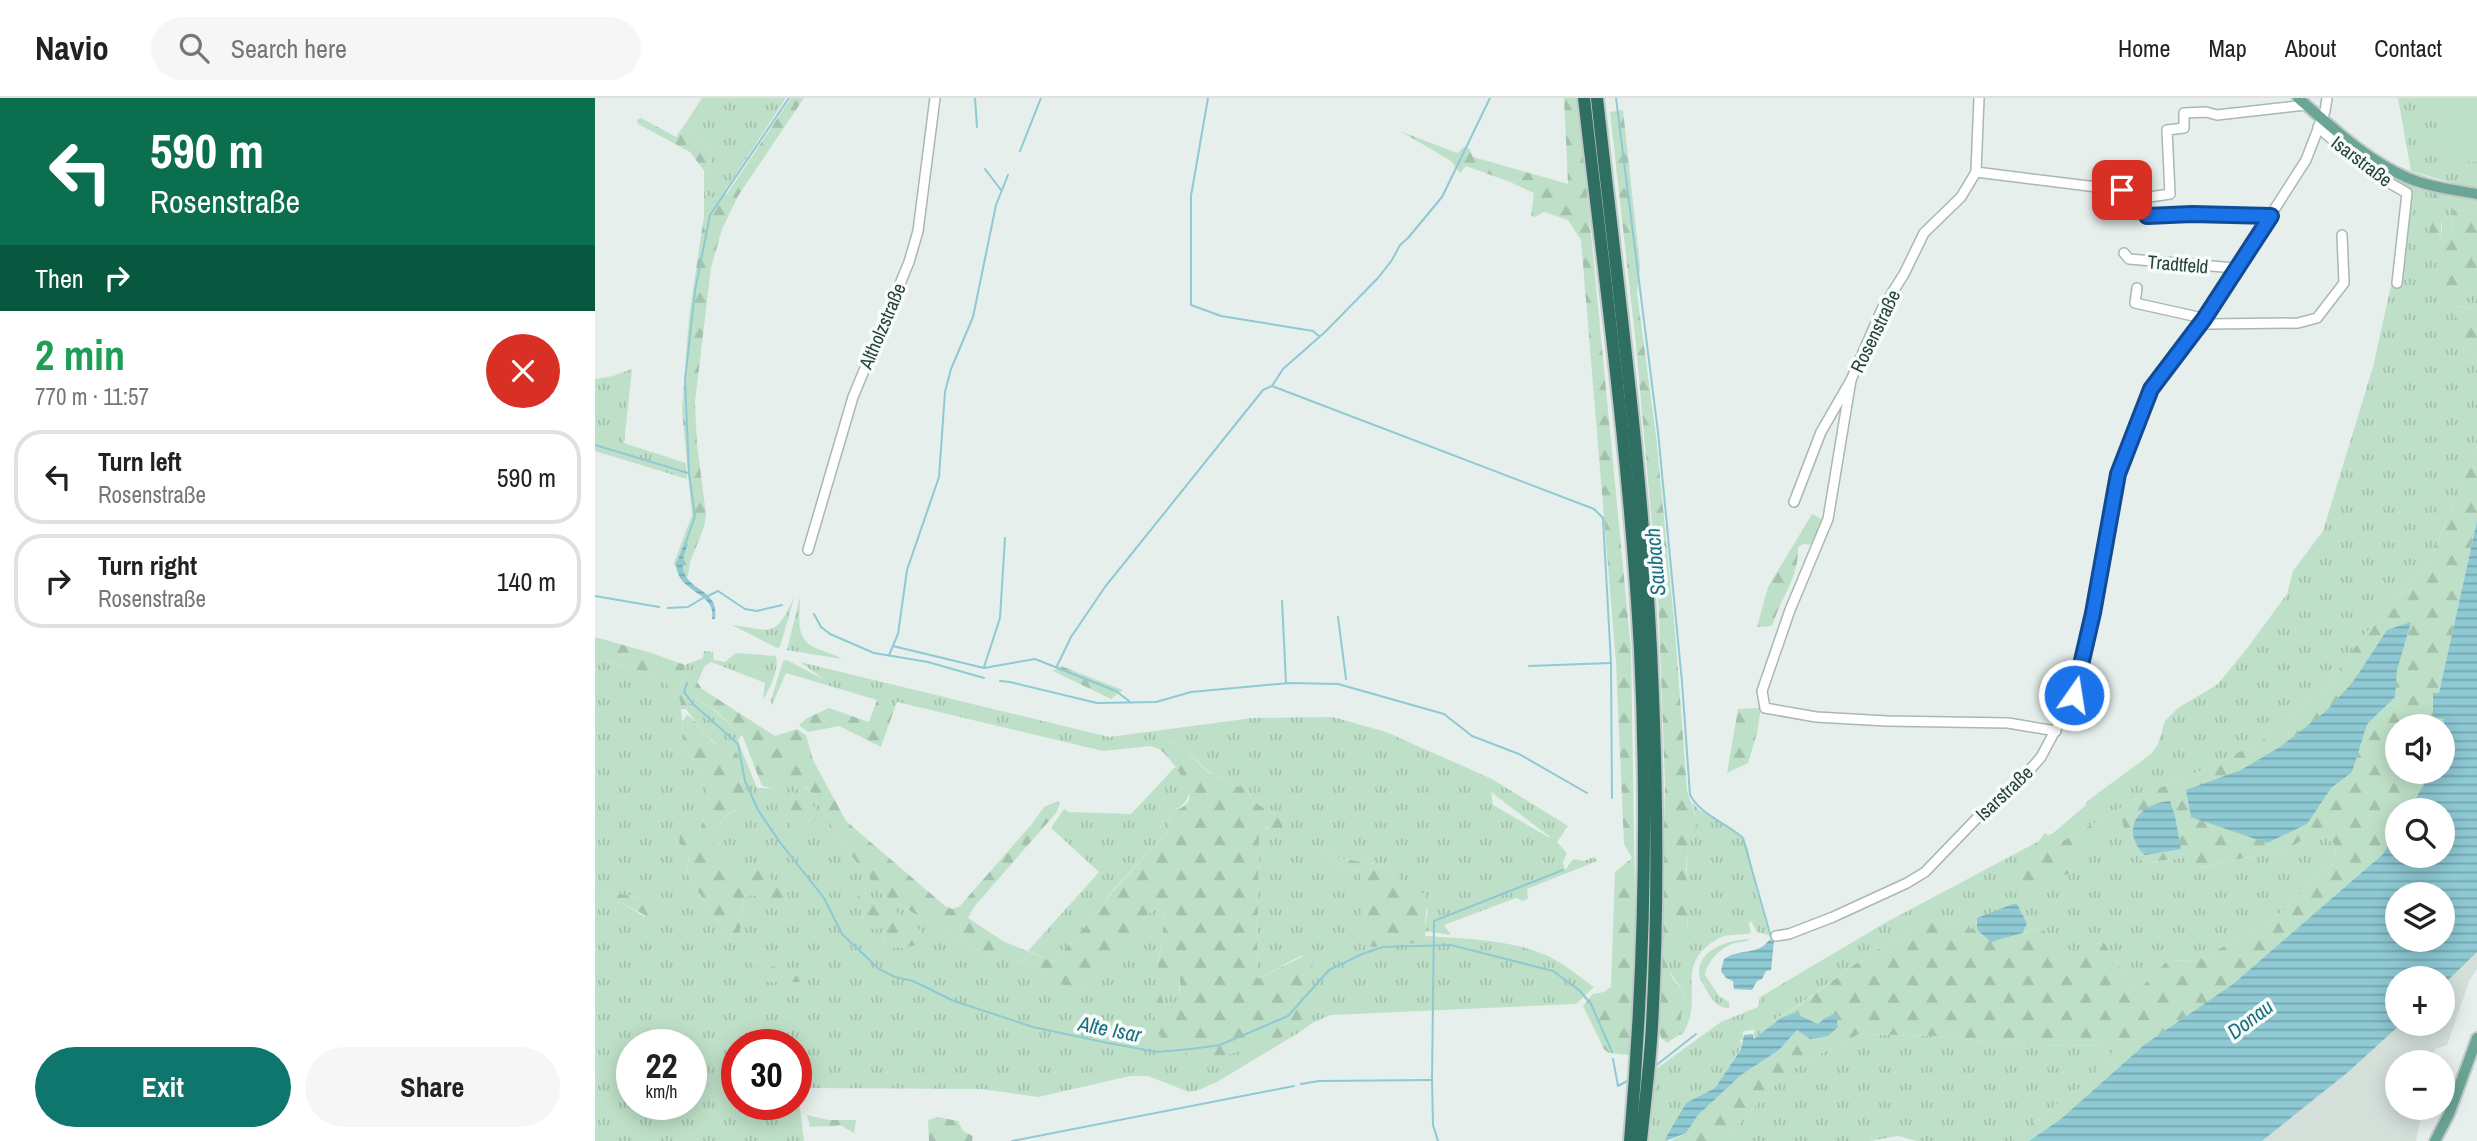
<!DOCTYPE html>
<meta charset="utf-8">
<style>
:root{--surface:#fff;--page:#f6f6f6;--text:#222;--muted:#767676;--line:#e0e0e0;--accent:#0f766e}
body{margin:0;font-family:"Archivo Narrow",sans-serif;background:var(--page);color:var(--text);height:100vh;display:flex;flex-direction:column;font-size:26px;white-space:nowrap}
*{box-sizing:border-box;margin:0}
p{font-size:23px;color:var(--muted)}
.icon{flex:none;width:38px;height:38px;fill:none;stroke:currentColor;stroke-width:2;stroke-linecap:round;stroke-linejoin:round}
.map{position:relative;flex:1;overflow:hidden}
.drawer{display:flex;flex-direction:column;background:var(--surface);width:595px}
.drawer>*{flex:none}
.hud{background:#0b6e4f;color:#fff;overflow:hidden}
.controls{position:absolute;left:1790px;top:616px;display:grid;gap:14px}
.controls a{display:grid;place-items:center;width:70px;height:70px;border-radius:50%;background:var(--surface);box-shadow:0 4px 18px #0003;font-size:35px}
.speed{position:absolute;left:21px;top:931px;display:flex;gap:14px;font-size:35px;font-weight:700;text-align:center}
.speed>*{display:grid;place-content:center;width:91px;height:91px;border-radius:50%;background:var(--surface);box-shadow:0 4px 18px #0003;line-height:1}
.speed small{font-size:18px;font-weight:400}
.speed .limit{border:10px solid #d22;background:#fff;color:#111}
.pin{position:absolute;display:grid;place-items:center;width:60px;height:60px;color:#fff;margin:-30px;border-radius:14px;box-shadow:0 4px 10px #0006}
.me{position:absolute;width:77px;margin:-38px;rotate:13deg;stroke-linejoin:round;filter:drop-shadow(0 0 5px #0008)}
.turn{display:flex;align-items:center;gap:24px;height:147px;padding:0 35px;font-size:32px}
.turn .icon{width:91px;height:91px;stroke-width:2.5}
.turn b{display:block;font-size:49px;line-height:60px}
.then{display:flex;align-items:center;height:66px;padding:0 35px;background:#0003;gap:14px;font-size:26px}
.round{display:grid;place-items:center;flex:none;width:74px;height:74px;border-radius:37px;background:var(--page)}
.summary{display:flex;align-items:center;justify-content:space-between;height:119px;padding:0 35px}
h1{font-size:42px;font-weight:700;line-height:52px;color:#1e9e55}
.primary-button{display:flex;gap:14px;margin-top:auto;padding:14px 35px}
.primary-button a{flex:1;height:80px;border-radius:42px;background:var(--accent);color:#fff;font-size:28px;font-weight:700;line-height:80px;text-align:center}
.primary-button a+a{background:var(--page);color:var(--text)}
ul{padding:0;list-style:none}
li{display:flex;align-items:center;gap:21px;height:94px;margin:0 14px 10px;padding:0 21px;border:4px solid var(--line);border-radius:28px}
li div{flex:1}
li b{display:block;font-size:26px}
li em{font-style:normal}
header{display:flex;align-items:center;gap:42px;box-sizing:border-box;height:98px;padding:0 35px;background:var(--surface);border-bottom:2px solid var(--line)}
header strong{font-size:33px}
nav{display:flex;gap:38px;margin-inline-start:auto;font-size:24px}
.search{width:490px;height:63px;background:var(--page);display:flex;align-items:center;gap:18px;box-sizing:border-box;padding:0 24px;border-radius:38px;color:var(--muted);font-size:26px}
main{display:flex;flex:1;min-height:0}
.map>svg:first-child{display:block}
.built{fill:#d4dfda}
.grass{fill:url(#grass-tufts);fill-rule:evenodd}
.forest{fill:url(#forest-firs)}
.garden{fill:#bfe0c8}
.water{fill:url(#water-rules);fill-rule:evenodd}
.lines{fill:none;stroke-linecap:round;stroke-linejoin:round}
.stream{stroke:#8ec9d4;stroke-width:2}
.minor-casing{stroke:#a8b8b2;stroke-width:12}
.major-casing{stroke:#c2cac8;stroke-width:14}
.highway-casing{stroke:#c2cac8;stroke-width:16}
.minor{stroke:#fff;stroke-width:9}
.major{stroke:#6aa596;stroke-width:10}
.highway{stroke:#2f6f62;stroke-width:12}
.route-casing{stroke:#114b97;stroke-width:18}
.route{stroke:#1a73e8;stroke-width:12}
.labels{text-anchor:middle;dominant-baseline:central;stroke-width:7;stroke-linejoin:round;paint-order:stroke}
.street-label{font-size:19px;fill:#24423a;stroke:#f7fbf9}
.water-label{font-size:21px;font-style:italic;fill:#1c6f80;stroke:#f7fbf9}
</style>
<header>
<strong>Navio</strong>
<div class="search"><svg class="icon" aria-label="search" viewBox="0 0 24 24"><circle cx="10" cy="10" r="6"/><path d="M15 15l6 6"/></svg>Search here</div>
<nav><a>Home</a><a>Map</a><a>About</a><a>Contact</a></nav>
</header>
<main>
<section class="drawer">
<div class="hud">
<div class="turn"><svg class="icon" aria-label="left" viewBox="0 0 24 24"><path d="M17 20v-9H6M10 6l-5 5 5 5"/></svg><div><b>590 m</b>Rosenstraße</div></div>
<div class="then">Then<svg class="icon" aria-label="right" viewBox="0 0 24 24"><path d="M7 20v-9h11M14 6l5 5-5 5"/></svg></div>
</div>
<div class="summary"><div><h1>2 min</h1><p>770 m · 11:57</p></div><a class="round" style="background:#d93025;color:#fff"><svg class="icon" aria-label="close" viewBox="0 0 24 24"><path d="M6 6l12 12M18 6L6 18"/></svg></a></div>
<ul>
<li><svg class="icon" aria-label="left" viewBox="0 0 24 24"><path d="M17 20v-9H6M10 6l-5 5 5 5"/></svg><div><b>Turn left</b><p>Rosenstraße</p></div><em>590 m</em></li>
<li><svg class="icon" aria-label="right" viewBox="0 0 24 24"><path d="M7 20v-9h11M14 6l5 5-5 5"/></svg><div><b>Turn right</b><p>Rosenstraße</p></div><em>140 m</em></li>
</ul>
<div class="primary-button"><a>Exit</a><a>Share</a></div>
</section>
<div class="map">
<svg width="1882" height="1043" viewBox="0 0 1882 1043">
<defs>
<pattern id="grass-tufts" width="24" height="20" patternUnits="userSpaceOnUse" patternTransform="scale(1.75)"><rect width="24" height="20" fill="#bfe0c8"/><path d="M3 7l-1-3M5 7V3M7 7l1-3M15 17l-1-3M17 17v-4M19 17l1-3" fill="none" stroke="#a4c1ad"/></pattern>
<pattern id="forest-firs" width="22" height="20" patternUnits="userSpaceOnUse" patternTransform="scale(1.75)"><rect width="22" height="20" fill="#bfe0c8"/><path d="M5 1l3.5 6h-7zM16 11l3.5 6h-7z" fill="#a4c1ad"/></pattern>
<pattern id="water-rules" width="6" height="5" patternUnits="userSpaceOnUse" patternTransform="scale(1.75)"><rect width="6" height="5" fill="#8ec9d4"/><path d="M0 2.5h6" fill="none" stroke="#74a5ad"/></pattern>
</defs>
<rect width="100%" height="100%" fill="#e6efeb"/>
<polygon class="built" points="1882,852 1882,871 1875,881 1852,947 1840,951 1838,964 1802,964 1802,1010 1828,1010 1821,1043 1667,1043 1752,975 1806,926 1848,926 1848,887"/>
<g class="grass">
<polygon points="107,0 191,0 126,99 122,101 109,97 109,72 113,75 116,54 103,42 97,26 92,23"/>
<polygon points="1803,0 1882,0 1882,92 1816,73"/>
<polygon points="1732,33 1762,57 1822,91 1882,103 1882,115 1858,112 1856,141 1846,144 1847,126 1837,101 1851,188 1882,193 1882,211 1858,208 1868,241 1882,263 1882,348 1836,461 1765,542 1732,589 1663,645 1594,678 1552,695 1457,749 1487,773 1477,758 1527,721 1550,765 1589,759 1605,770 1695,750 1718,733 1738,744 1742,763 1727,774 1676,824 1601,863 1573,862 1546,891 1538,890 1508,843 1468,860 1447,830 1428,835 1432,825 1422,806 1382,820 1382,832 1339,821 1274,856 1197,912 1181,920 1180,926 1160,940 1159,932 1148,933 1148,941 1144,943 1146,944 1146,950 1120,990 1091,1005 1070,1041 1071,1043 1054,1043 1061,971 1126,924 1163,909 1165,899 1290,825 1444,743 1450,735 1453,737 1457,736 1491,707 1491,704 1556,656 1563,646 1570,623 1583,610 1623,586 1653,549 1692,496 1698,473 1728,433 1778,269 1797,183 1803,182 1816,95 1755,56"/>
<polygon points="37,271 29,345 91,365 92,381 0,353 0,281 18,278"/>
<path d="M205,499c0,20 -6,42 16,51 8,4 19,6 26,11l-55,-9z"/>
<path d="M199,500l-14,49 -3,1 -45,-23c41,5 41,15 62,-27z"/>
<path d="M109,553l9,1 1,8 11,2 11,-9 40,3c3,15 -6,31 -13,44l2,-17 -54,-21 -7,5 -12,29 22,14 27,25 -3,6 19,47h15l12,-20 29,26 29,50 41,51 97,57 57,13 32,24 16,2 69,-84 11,8 -7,51 22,8 -1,24 -6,7 -9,-1 -8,-7 29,44 39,15 24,-9 66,-39 -15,-10 4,-22 7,-6 -8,-15 -44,24 -1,-3 2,-144 26,-11 -32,-20 -9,-16 -6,3 -4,-5 -25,-11 -32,-30 -14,2 -2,6 -10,-4 -48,5 -206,-49 -3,8 -5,-10h-12l-91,-27 -14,32 -1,-5 12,-39 4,-1 38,20 -25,-18 309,75 144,-19 80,-1 53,15 106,47 76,47 -11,16 10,11 -4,9 2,8 8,-11 11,2 10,-4 3,4 -70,28 1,9 -5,3 -7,-3 -72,27 7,10 -27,-4 4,-21 -27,-25 -8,-18 -49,-8 -21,-7 -3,8 40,12 41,71 25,-1 -1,-6c39,3 82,3 118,18 18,7 35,22 51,33l-18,17 -245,11 -19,8 -12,9 -83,50 -21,9 -7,1 -41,-16h-18l-92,21 -56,-8 -181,-1 -2,13 5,40h-209v-242l27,4 23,14 -4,-19 -46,-9v-231l66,19 19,22 5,50 22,31v32l-18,40 -2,22 44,68 8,-4 5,-40 9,-4 -7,-17 -34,-34c5,-17 10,-27 26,-34l3,2 1,-36 -18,-25 -17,-14 -21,-27 3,-8c-10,-12 -8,-22 -4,-36l18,-7zM896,694l59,45v1l-57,-33zM270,795l6,9 7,2 26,44 -21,-4 1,-16 -22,-4 3,-12zM37,947h59v59h-59zM142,947h59v59h-59z"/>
<path d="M580,669c20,21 19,34 -6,47l1,15 -58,62 -12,19 -47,52 -25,-11 71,-79 -48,-44 13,-19 5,3 62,2z"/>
<path d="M1096,703l8,9 15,7 27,20 7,11 8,40 13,47 -12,-3 -6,-11 -2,2 2,10c-10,3 -22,0 -32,5 -49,28 -12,59 -37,97h-3l5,-42 -15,-22 -1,-17 20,-30 -2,-28 2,-55 10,-16z"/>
<path d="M1156,841c-5,3 -10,3 -16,4 -14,4 -28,18 -30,32l14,21 10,6v6c-15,1 -22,-18 -29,-29 -7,-29 29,-40 51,-40z"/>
<polygon points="1264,936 1342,938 1431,948 1523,947 1494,983 1428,1032 1417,1043 1322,1043 1303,1038 1275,1043 1126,1043 1197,970"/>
</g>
<g class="forest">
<polygon points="196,0 209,0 143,98 127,131 116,170 100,304 102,347 111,416 109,429 95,464 93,478 86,481 79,465 97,417 87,312 94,219 109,118 109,97 122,101 132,96"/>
<polygon points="969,0 983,0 1036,552 1041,860 1034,957 1014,955 1009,951 988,908 998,896 1009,894 1016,889 1020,774 1037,760 1029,746 1021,564 986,142 973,122 949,114 940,119 936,118 939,95 915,84 871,68 865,75 856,63 805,33 862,55 869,49 874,50 878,59 973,86"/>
<path d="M1028,12l17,156 -3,27 19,143 19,195 12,160 11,34c-21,35 -6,65 -11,102 -2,16 -22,24 -18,43 1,8 11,17 15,23l-5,42 -12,8 -6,-5 -2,-9 6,-244 -7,-193 -22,-247 -26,-233z"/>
<polygon points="46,20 81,39 92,23 97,26 103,42 116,54 113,75 110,74 95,54 43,26 42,22"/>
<path d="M1839,95l7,8v41l10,-3 2,-29 24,3v78l-31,-5 -17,-54c8,-17 0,-23 5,-39z"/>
<polygon points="1857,208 1882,211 1882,263 1868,241"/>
<path d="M1882,348v75l-38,173 -6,-1v25h10l5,25 -5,8v-25h-46v46h34l-22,38h-12v20l-14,24 -150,130 -89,61 -82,73 -33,23h-17l11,-11 66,-49 29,-36 -92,1 -89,-10 -78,-2 -67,34 -71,73h-51l16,-8 12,-18 43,-40 38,-25 18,-20 13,9 18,-3 -3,-18 -7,7 -24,-12 -19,11 1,-6 17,-8 76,-56 65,-35 43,11 14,12 51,-14 22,29 39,-16 30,47 7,1 28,-29 28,1 75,-39 51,-50 15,-11 -4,-19 -20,-10 -23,16 -91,20 -15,-11 -39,6c-16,-12 -19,-25 -23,-43l-49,36 10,15 -61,13 -4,-10 34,-27 95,-54 42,-17 69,-33 69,-56 33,-47 71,-81z"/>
<path d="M1217,416l12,6 -11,25 -9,-1 -6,3c1,31 -17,50 -26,79l-15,1 11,-40z"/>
<path d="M0,539l53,15 37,13c-4,14 -6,24 4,36l-3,8h-5l-1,-10 -19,-22 -66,-19z"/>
<polygon points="466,568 528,592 516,601 458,573"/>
<path d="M102,584l5,7 73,47 22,-7 9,6 7,25 33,61 99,85 7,3 7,-2 72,-82 13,-18 14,-6 2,2 -4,10 -82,94 -6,11 35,23 50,21 47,-52 12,-18 58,-63 -1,-15c7,-4 17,-7 20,-14 5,-13 -20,-42 -28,-50l2,-6 14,-2 31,30 26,11 4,4 6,-2 9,16 32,20 -6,13 -11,-7 -9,6 -2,143 1,3 51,-26 5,8 -4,9 -7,6 5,9 -8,13 14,10 -26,27 -64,21 -38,9 -1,-24 -20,3 -10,-16 1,-9 -3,-4 3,-18 5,-2 3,9c18,4 16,-17 16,-30h-20l-2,-8 7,-51 -11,-8 -68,84 -17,-2 -32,-24 -57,-13 -97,-57 -41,-51 -29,-50 -8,-8 -10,4 -11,-21 -12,19 -10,-2 -19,-49 -28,-27 -23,-14z"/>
<polygon points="282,602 294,602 299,612 286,649 244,628 213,634 204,627 212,620 234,610 274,624"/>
<polygon points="1166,610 1162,635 1153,665 1132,675 1143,611"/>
<path d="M92,617c9,4 13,14 20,21 8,9 18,14 30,17l8,20 -4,8 8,13 -7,18 -5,-3c-15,7 -21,17 -24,34l33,33 14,-8 29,28 -11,15 -25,-17 -9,4 -5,41 -8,3 -44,-68 2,-22 -10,-9 2,-16 18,4 8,-19v-32l-22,-31 -3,-27z"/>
<polygon points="197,693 205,703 214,702 224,716 217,725 204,734 197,731 191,715 195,707 193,699"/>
<path d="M728,754l21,7 49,8 8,18 26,10c1,16 -5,31 0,47l-54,5 -12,-5 -1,-70 -40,-12 -1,-1z"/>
<polygon points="0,791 46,800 56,808 59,822 27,805 0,801"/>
<polygon points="270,795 276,804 282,806 288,803 327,834 334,846 292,851 288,847 289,830 277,831 267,826 270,814 262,805 263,797"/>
<polygon points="150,858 211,881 203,884 172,884"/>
<path d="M212,1017l21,5h28l-2,13 -14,-8c-8,3 -18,0 -30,2z"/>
<polygon points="343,1019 363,1023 368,1033 378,1038 377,1043 334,1043 333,1022"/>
</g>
<polygon class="garden" points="1848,0 1882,0 1882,64 1847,62"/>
<g class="water">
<path d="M1882,423v431l-34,33v-7h-46v46h4l-54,49 -85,68h-233l33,-23 82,-73 89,-61 150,-130 14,-24v26h46v-46h-34l22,-38h12v-21l5,-8 -5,-25 -10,1v-26h6zM1848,796v46h-46v-46z"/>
<path d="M90,444l3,2c-22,51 34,37 27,75h-3c5,-25 -30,-26 -35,-49 -2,-7 5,-20 8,-28z"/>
<polygon points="1816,524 1802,572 1800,599 1772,626 1757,674 1736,690 1712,726 1672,745 1596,719 1591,692 1646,672 1685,649 1730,614 1758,584 1792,532"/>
<path d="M1575,703l5,15 6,33 -36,6c-26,-24 -7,-52 25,-54z"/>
<polygon points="1418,806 1422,806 1432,825 1428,835 1396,844 1382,832 1382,820"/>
<path d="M1174,842l5,1 -3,29 -5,1 -4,8 -5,2 -5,9 -18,-1 -1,-8 -7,-3 -5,-7 3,-12c15,-11 34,-3 45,-19z"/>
<polygon points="1199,915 1223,926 1230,920 1241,915 1243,929 1233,938 1215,941 1202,932 1184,952 1146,977 1103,1017 1091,1035 1071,1043 1070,1041 1091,1005 1120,990 1146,951 1149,937 1158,936 1159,941 1186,920"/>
</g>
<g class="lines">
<g class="stream">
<polyline points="380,0 382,29"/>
<polyline points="613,0 596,98 596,207 626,218 718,233 724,238"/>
<path d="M1021,0l42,334 24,250 8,113c12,21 35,27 53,43l29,103"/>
<polyline points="425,53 446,0"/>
<polyline points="390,71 406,92"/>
<polyline points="677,288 688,271 730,234 783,180 797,162 805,147 813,140 847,99 895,0"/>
<polyline points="0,347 93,375"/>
<polyline points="90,447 100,418 94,375 90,282 100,193 115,117 194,0"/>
<polyline points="0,498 64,509"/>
<polyline points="113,498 123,493 150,511 162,513 187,507"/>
<polyline points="687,503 691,585"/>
<polyline points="73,510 93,509 108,500"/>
<polyline points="219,516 226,529 235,536 279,555 333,564 389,580"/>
<polyline points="743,519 751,581"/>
<polyline points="298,548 389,570 440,561 521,593 534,603"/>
<polyline points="294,557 303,536 312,472 344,379 350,294 356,271 378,219 401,107 413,77"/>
<polyline points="462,568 476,539 510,489 668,292 677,288 999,411 1008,420 1016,565 1017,700"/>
<polyline points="934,568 1016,565"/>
<polyline points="389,569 405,520 410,440"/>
<polyline points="405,583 415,584 502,605 561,604 596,594 694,585 743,586 849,616 877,638 924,656 992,695"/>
<polyline points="92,585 89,594 98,606 143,646 150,683 163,712 184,743 229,800 247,836 284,871 300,879 318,883 359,903 438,929 508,944 562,954 596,951 625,947 693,918 734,872 767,856 788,849 856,847 958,873 984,892 996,906 1017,954"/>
<polyline points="1018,961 1023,988 1036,981"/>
<polyline points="1059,969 1101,936"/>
<polyline points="706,986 724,983 837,982"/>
<polyline points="417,1043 699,988"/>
<polyline points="843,1043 838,1027 837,982 839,823 968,772"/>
</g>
<defs>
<g id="minor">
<polyline points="1384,0 1381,74 1534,93 1552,118 1597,116 1676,118"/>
<polyline points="1723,29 1772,72 1812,95 1802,185"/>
<polyline points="1541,101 1575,96 1572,32 1589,30 1589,15 1611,14 1622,17 1711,7"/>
<polyline points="1529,155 1534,161 1640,170"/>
<polyline points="1542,190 1540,205 1603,219 1609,221 1613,226 1703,225 1722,220 1749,185 1747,137"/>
<polyline points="1256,282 1233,421 1195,512 1167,593 1170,610 1221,619 1292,623 1413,625 1461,633"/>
<polyline points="1199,404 1226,334 1256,282 1287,211 1309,176 1329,135 1366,99 1381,74"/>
<polyline points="213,452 258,299 314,164 323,133 340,0"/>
<polyline points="1181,838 1194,836 1238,819 1312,785 1330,774 1384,718 1420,689 1446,659 1479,597 1498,515 1523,376 1556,291 1609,221 1711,62 1730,13 1732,0"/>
</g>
<g id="major">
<path d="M1703,0c34,29 68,62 110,80 22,9 46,12 69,16"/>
<polyline points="1840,1043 1854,1016 1882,940"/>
</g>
<g id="highway">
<path d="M989,0c21,184 46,367 56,552 8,164 4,327 -10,491"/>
<path d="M1002,0c20,184 45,368 54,552 6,125 8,251 1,375 -2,39 -7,77 -11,116"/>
</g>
</defs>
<use href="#minor" class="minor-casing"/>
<use href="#major" class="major-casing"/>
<use href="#highway" class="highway-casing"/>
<use href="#minor" class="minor"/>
<use href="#major" class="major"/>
<use href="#highway" class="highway"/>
</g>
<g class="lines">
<defs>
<polyline id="route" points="1479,597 1498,515 1523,376 1556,291 1609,221 1676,118 1597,116 1552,118 1534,93 1527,92"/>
</defs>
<use href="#route" class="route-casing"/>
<use href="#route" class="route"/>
</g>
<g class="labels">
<g class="street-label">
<text transform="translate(1767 63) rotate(37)">Isarstraße</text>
<text transform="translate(1583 166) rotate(5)">Tradtfeld</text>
<text transform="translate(287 228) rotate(-67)">Altholzstraße</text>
<text transform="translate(1280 233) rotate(-64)">Rosenstraße</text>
<text transform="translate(1409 695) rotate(-43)">Isarstraße</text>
</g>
<g class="water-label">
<text transform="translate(1060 464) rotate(-95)">Saubach</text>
<text transform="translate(1655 921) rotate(-37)">Donau</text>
<text transform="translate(515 931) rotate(11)">Alte Isar</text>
</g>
</g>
</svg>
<div class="controls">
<a><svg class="icon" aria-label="sound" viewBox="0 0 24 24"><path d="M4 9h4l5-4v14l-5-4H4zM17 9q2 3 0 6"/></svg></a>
<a><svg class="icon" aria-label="search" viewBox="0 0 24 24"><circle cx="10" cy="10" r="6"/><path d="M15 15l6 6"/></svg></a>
<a><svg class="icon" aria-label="layers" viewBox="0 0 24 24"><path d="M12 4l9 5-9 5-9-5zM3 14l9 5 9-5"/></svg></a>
<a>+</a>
<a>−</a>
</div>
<div class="speed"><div>22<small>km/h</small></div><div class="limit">30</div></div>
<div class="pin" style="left:1527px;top:92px;background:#d93025"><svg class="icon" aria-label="arrive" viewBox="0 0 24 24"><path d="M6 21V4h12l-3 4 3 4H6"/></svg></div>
<svg class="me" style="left:1479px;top:597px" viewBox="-20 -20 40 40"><circle r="17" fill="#1a73e8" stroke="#fff" stroke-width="3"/><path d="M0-11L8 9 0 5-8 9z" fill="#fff"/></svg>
</div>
</main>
